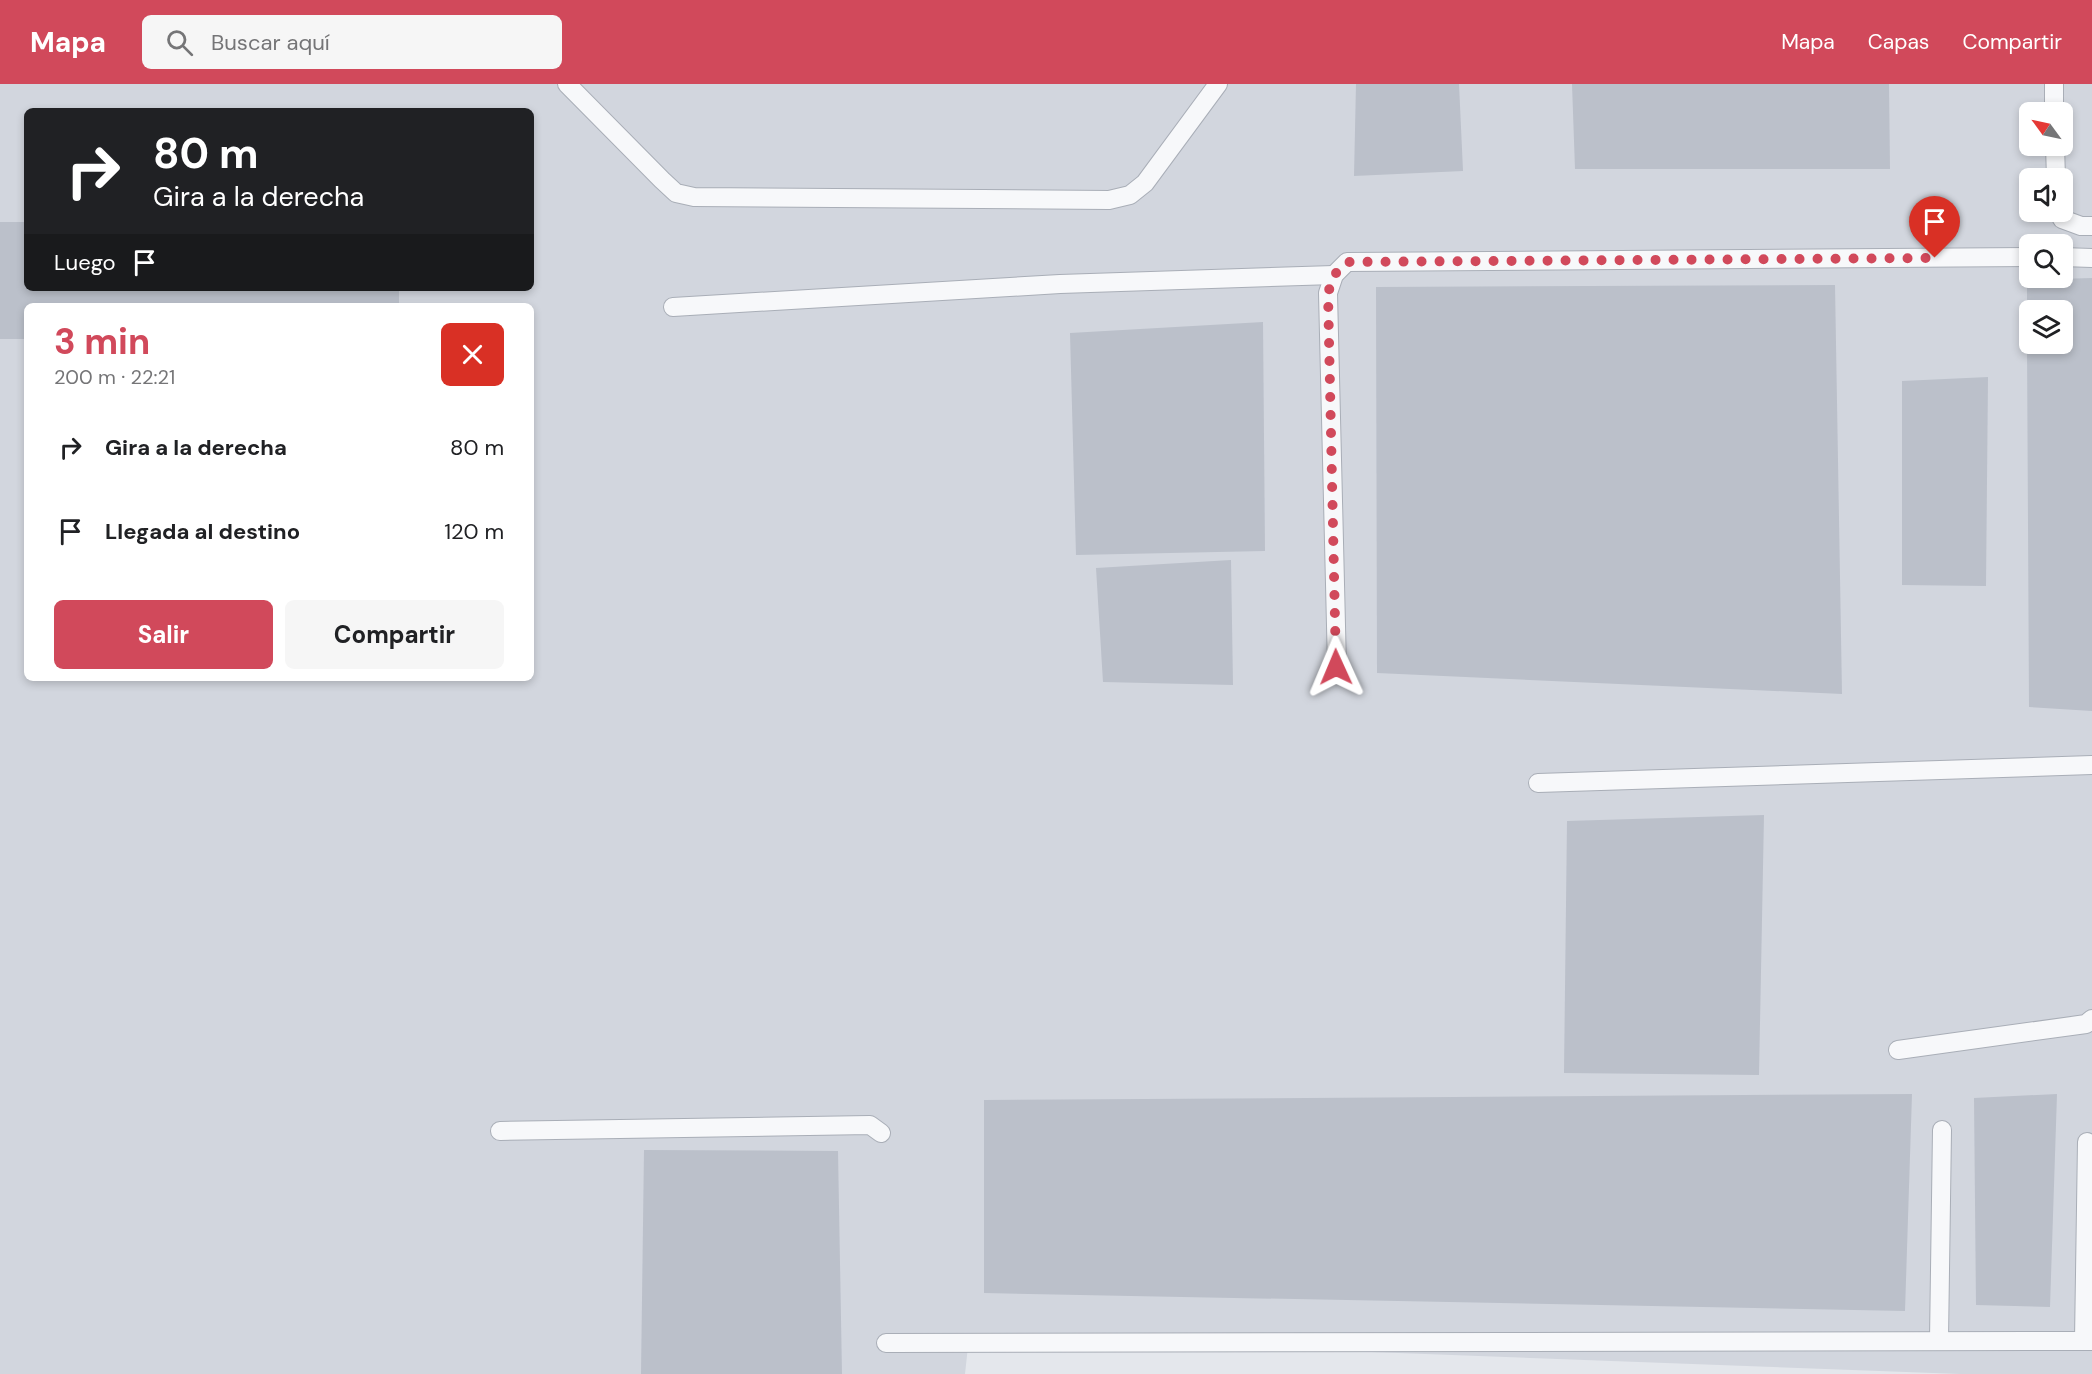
<!DOCTYPE html>
<html lang="es">
<meta charset="utf-8">
<style>
:root{--surface:#fff;--page:#f6f6f6;--text:#202124;--muted:#757577;--accent:#d1495b}
body{margin:0;font-family:"DM Sans",sans-serif;background:var(--page);color:var(--text);height:100vh;display:flex;flex-direction:column;font-size:22px;white-space:nowrap}
*{box-sizing:border-box;margin:0}
p{font-size:20px;color:var(--muted)}
.icon{flex:none;width:33px;height:33px;fill:none;stroke:currentColor;stroke-width:2;stroke-linecap:round;stroke-linejoin:round}
.map{position:relative;flex:1;overflow:hidden}
.side{position:absolute;left:24px;top:219px;width:510px;height:378px;display:flex;flex-direction:column;background:var(--surface);border-radius:9px;box-shadow:0 3px 9px #0003}
.side>*{flex:none}
.hud{position:absolute;left:24px;top:24px;width:510px;height:183px;border-radius:9px;box-shadow:0 3px 9px #0003;background:#202124;color:#fff;overflow:hidden}
.needle{width:39px;rotate:303deg}
.controls{position:absolute;left:2019px;top:18px;display:grid;gap:12px}
.controls a{display:grid;place-items:center;width:54px;height:54px;border-radius:9px;background:var(--surface);box-shadow:0 3px 9px #0003;font-size:30px}
.pin{position:absolute;display:grid;place-items:center;width:51px;height:51px;color:#fff;margin:-62px -26px;border-radius:50% 50% 50% 0;rotate:-45deg;box-shadow:0 0 6px #0007}
.pin .icon{rotate:45deg}
.me{position:absolute;width:66px;margin:-33px;rotate:359deg;stroke-linejoin:round;filter:drop-shadow(0 0 4px #0008)}
.turn{display:flex;align-items:center;gap:21px;height:126px;padding:0 30px;font-size:27px}
.turn .icon{width:78px;height:78px;stroke-width:2.5}
.turn b{display:block;font-size:42px;line-height:51px}
.then{display:flex;align-items:center;height:57px;padding:0 30px;background:#0003;gap:12px;font-size:22px}
.round{display:grid;place-items:center;flex:none;width:63px;height:63px;border-radius:9px;background:var(--page)}
.headline{display:flex;align-items:center;justify-content:space-between;height:102px;padding:0 30px}
h1{font-size:36px;font-weight:700;line-height:45px;color:var(--accent)}
.action{display:flex;gap:12px;margin-top:auto;padding:12px 30px}
.action a{flex:1;height:69px;border-radius:9px;background:var(--accent);color:#fff;font-size:24px;font-weight:700;line-height:69px;text-align:center}
.action a+a{background:var(--page);color:var(--text)}
ul{padding:0;list-style:none}
li{display:flex;align-items:center;gap:18px;height:84px;padding:0 30px}
li div{flex:1}
li b{display:block;font-size:22px}
li em{font-style:normal}
header{display:flex;align-items:center;gap:36px;box-sizing:border-box;height:84px;padding:0 30px;background:var(--accent);color:#fff}
header strong{font-size:28px}
nav{display:flex;gap:33px;margin-inline-start:auto;font-size:21px}
.search{width:420px;height:54px;background:var(--page);display:flex;align-items:center;gap:15px;box-sizing:border-box;padding:0 21px;border-radius:9px;color:var(--muted);font-size:22px}
.map>svg:first-child{display:block}
.built{fill:#d2d6de;fill-rule:evenodd}
.building{fill:#bbc0ca}
.lines{fill:none;stroke-linecap:round;stroke-linejoin:round}
.service-casing{stroke:#a9aeb7;stroke-width:20}
.service{stroke:#f7f8fa;stroke-width:18}
.route{stroke:#d1495b;stroke-width:10;stroke-dasharray:0 18}
</style>
<header>
<strong>Mapa</strong>
<div class="search"><svg class="icon" aria-label="search" viewBox="0 0 24 24"><circle cx="10" cy="10" r="6"/><path d="M15 15l6 6"/></svg>Buscar aquí</div>
<nav><a>Mapa</a><a>Capas</a><a>Compartir</a></nav>
</header>
<div class="map">
<svg width="2092" height="1290" viewBox="0 0 2092 1290">
<rect width="100%" height="100%" fill="#e4e7ec"/>
<path class="built" d="M0,0h2092v1290h-132l-991,-37 -4,37h-965zM27,27h504v177h-504zM2030,28h32v34h-32zM2030,94h32v34h-32zM2030,160h32v34h-32zM27,222h504v372h-504zM2030,226h32v34h-32z"/>
<g class="building">
<polygon points="1356,0 1459,0 1463,87 1354,92"/>
<polygon points="1572,0 1889,0 1890,85 1575,85"/>
<polygon points="0,138 27,138 27,204 399,204 399,222 27,222 27,255 0,255"/>
<polygon points="2092,194 2092,627 2029,623 2027,260 2062,260 2062,226 2030,226 2027,252 2027,196"/>
<polygon points="1835,201 1842,610 1377,589 1376,203"/>
<polygon points="1263,238 1265,467 1076,471 1070,249"/>
<polygon points="1988,293 1986,502 1902,501 1902,297"/>
<polygon points="1231,476 1233,601 1103,598 1096,484"/>
<polygon points="1764,731 1759,991 1564,989 1567,737"/>
<polygon points="1912,1010 1905,1227 984,1209 984,1016"/>
<polygon points="2057,1010 2050,1223 1976,1221 1974,1014"/>
<polygon points="644,1066 838,1067 842,1290 641,1290"/>
</g>
<g class="lines">
<defs>
<g id="service">
<polyline points="567,0 662,96 676,109 694,113 1109,116 1130,111 1145,99 1218,0"/>
<polyline points="2054,0 2054,28"/>
<polyline points="2055,62 2056,94"/>
<polyline points="2059,128 2062,135 2081,142 2092,142"/>
<polyline points="2062,173 2092,174"/>
<polyline points="673,223 1060,200 1334,191"/>
<polyline points="1337,583 1328,209 1334,191 1347,178 2030,173"/>
<polyline points="1538,699 2092,681"/>
<polyline points="1898,966 2086,940 2092,935"/>
<polyline points="500,1047 870,1041 881,1049"/>
<polyline points="1939,1256 1942,1046"/>
<polyline points="2084,1256 2087,1058"/>
<polyline points="886,1259 2092,1257"/>
</g>
</defs>
<use href="#service" class="service-casing"/>
<use href="#service" class="service"/>
</g>
<g class="lines">
<polyline class="route" points="1336,583 1328,209 1334,191 1347,178 1935,174"/>
</g>
</svg>
<div class="controls">
<a><svg class="needle" viewBox="-14 -14 28 28"><path d="M0-13l5 13h-10z" fill="#e53935"/><path d="M0 13l5-13h-10z" fill="#757577"/></svg></a>
<a><svg class="icon" aria-label="sound" viewBox="0 0 24 24"><path d="M4 9h4l5-4v14l-5-4H4zM17 9q2 3 0 6"/></svg></a>
<a><svg class="icon" aria-label="search" viewBox="0 0 24 24"><circle cx="10" cy="10" r="6"/><path d="M15 15l6 6"/></svg></a>
<a><svg class="icon" aria-label="layers" viewBox="0 0 24 24"><path d="M12 4l9 5-9 5-9-5zM3 14l9 5 9-5"/></svg></a>
</div>
<div class="pin" style="left:1935px;top:174px;background:#d93025"><svg class="icon" aria-label="arrive" viewBox="0 0 24 24"><path d="M6 21V4h12l-3 4 3 4H6"/></svg></div>
<svg class="me" style="left:1336px;top:583px" viewBox="-20 -20 40 40"><path d="M0-17L14 15 0 8-14 15z" fill="#d1495b" stroke="#fff" stroke-width="4"/></svg>
<div class="hud">
<div class="turn"><svg class="icon" aria-label="right" viewBox="0 0 24 24"><path d="M7 20v-9h11M14 6l5 5-5 5"/></svg><div><b>80 m</b>Gira a la derecha</div></div>
<div class="then">Luego<svg class="icon" aria-label="arrive" viewBox="0 0 24 24"><path d="M6 21V4h12l-3 4 3 4H6"/></svg></div>
</div>
<section class="side">
<div class="headline"><div><h1>3 min</h1><p>200 m · 22:21</p></div><a class="round" style="background:#d93025;color:#fff"><svg class="icon" aria-label="close" viewBox="0 0 24 24"><path d="M6 6l12 12M18 6L6 18"/></svg></a></div>
<ul>
<li><svg class="icon" aria-label="right" viewBox="0 0 24 24"><path d="M7 20v-9h11M14 6l5 5-5 5"/></svg><div><b>Gira a la derecha</b></div><em>80 m</em></li>
<li><svg class="icon" aria-label="arrive" viewBox="0 0 24 24"><path d="M6 21V4h12l-3 4 3 4H6"/></svg><div><b>Llegada al destino</b></div><em>120 m</em></li>
</ul>
<div class="action"><a>Salir</a><a>Compartir</a></div>
</section>
</div>
